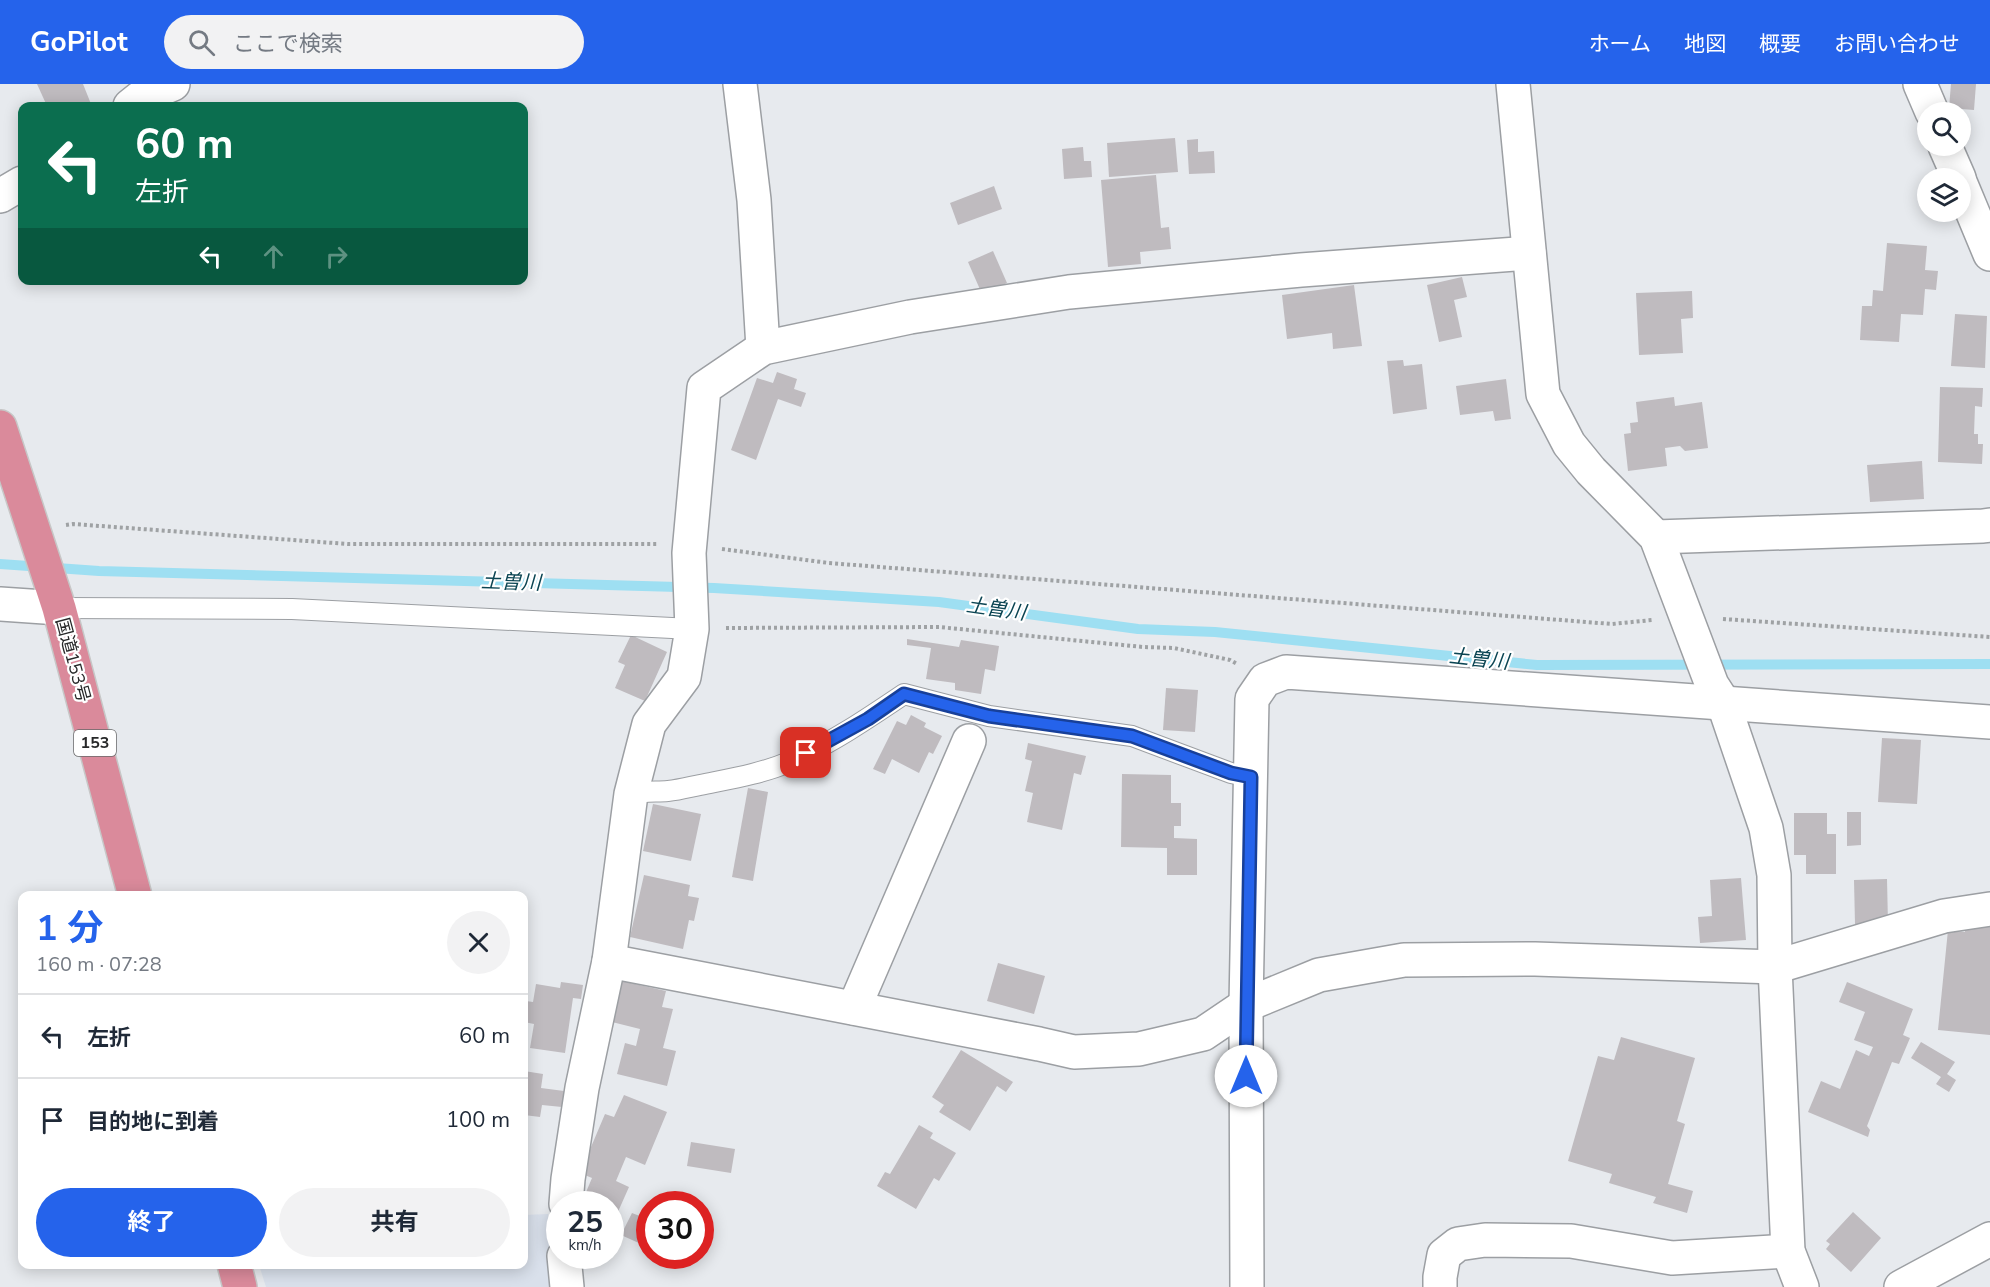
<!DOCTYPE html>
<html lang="ja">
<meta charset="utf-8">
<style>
:root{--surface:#fff;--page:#f2f2f3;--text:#1f2937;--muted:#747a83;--line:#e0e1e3;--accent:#2563eb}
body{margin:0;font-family:"Nunito Sans","Noto Sans JP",sans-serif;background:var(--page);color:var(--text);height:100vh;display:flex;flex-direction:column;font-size:22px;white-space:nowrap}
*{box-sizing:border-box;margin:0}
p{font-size:20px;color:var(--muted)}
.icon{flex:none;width:33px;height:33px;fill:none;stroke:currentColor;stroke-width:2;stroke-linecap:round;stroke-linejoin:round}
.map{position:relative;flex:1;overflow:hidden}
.details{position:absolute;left:18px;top:807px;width:510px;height:378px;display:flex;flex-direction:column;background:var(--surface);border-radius:12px;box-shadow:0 3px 15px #0003}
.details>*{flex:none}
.top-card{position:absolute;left:18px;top:18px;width:510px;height:183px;border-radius:12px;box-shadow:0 3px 15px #0003;background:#0b6e4f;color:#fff;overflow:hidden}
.controls{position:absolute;left:1917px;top:18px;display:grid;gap:12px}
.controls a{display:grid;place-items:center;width:54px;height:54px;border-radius:50%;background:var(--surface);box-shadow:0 3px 15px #0003;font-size:30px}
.speed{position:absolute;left:546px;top:1107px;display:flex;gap:12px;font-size:30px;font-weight:700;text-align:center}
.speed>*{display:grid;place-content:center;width:78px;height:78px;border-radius:50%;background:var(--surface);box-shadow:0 3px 15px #0003;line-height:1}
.speed small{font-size:15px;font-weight:400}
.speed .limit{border:9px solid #d22;background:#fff;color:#111}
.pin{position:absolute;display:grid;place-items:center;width:51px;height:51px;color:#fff;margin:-26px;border-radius:12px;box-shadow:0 3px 9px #0006}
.me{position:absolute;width:66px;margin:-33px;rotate:0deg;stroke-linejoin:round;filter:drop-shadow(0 0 4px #0008)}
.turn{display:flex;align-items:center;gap:21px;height:126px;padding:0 18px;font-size:27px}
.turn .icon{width:78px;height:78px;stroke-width:2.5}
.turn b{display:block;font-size:42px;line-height:51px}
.lanes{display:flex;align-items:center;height:57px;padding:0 18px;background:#0003;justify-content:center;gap:30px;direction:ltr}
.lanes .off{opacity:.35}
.round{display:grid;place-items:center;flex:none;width:63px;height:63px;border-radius:32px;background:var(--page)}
.head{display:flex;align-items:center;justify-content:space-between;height:102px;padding:0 18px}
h1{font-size:36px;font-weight:700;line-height:45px;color:var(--accent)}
.cta{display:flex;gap:12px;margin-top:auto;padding:12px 18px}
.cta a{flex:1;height:69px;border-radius:36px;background:var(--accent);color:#fff;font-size:24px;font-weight:700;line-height:69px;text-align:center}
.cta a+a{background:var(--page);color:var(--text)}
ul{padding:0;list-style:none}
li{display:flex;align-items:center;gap:18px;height:84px;padding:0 18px;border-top:2px solid var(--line)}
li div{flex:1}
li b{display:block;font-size:22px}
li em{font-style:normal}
header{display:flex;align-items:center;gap:36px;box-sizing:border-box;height:84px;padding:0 30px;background:var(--accent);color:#fff}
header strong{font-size:28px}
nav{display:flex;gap:33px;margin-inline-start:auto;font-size:21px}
.search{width:420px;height:54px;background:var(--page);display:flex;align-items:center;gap:15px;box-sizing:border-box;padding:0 21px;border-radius:33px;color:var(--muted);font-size:22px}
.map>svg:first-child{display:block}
.built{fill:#d9e0eb}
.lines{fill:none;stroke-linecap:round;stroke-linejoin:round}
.stream{stroke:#9edff2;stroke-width:10}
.building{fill:#bfbbbf}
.service-casing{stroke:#9c9fa3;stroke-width:22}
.minor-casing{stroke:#9c9fa3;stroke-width:36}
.trunk-casing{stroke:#c7c7c7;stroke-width:36}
.path{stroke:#9fa2a4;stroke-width:4;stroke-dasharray:3 3;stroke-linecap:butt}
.service{stroke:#fff;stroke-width:20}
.minor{stroke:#fff;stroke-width:33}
.trunk{stroke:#da8a9b;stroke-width:33}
.route-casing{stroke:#184099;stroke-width:15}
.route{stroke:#2563eb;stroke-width:10}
.labels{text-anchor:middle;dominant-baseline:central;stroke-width:4.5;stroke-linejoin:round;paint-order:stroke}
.shield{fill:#fff;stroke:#686869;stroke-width:1.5}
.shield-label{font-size:16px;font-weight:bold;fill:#272829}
.street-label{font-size:18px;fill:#272829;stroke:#fff}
.water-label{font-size:20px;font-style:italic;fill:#0b4553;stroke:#fff}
</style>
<header>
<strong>GoPilot</strong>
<div class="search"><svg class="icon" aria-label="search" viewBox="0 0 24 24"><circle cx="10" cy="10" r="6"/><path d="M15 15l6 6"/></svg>ここで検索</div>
<nav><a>ホーム</a><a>地図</a><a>概要</a><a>お問い合わせ</a></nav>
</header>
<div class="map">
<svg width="1990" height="1203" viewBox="0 0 1990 1203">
<rect width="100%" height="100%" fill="#e7eaee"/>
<polygon class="built" points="548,1130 552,1203 266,1203 259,1181 524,1180 524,1131"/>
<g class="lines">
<polyline class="stream" points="0,480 99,487 714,504 939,518 1138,545 1215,548 1537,581 1990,580"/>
</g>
<g class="building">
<polygon points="37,0 83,0 91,20 84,22 47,22"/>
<polygon points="1951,0 1976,0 1974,26 1949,24"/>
<polygon points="1175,54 1178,88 1109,93 1107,59"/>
<polygon points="1198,55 1198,68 1214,67 1215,89 1189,90 1187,56"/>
<polygon points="1083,63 1084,77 1091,77 1092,93 1064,95 1062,65"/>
<polygon points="1156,91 1161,144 1169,143 1171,165 1140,168 1141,180 1108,183 1101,96"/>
<polygon points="994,102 1002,125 958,141 950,119"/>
<polygon points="1887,159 1927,162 1925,186 1938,187 1936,206 1925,205 1923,231 1901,230 1899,258 1860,256 1862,222 1872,222 1873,206 1883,207"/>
<polygon points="993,167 1007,199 982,210 968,178"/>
<polygon points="1462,193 1467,213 1454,216 1462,253 1439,258 1427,201"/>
<polygon points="1354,201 1362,262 1333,265 1332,249 1287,255 1282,211"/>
<polygon points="1692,207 1693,234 1681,235 1683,269 1639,271 1636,209"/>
<polygon points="1955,230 1987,232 1985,284 1951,282"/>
<polygon points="1403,276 1404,282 1422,280 1427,325 1393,330 1387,277"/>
<polygon points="777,288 797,295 794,305 806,309 801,323 778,315 756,376 731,366 757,294 773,299"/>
<polygon points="1506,295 1511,335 1495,337 1493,327 1460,331 1456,302"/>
<polygon points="1940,303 1983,304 1982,323 1975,322 1974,350 1978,350 1978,360 1983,360 1982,380 1938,378"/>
<polygon points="1674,313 1675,322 1702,318 1708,364 1685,367 1680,362 1665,364 1667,382 1628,387 1624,350 1631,349 1630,339 1638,338 1636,318"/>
<polygon points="1922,377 1924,415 1870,418 1867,381"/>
<polygon points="631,551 667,568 645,617 615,604 625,581 618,578"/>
<polygon points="907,555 959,563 961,556 999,562 995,587 985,585 981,610 955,606 955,599 926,595 931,564 907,561"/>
<polygon points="1166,604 1198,606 1195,648 1163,646"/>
<polygon points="911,631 926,639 924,643 942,652 933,670 929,668 919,689 892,675 885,690 873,685 897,637 906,641"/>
<polygon points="1882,654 1921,656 1917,720 1878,718"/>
<polygon points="1028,659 1086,672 1081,691 1074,689 1062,746 1027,738 1033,709 1025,707 1032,677 1025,675"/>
<polygon points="1122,690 1171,691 1171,719 1181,719 1181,742 1174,742 1174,754 1197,755 1197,791 1167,791 1167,764 1121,763"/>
<polygon points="748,704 768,708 753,797 732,793"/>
<polygon points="653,720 701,730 691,777 643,767"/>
<polygon points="1847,728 1861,728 1861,761 1847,762"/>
<polygon points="1794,729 1827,729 1827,750 1836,750 1836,790 1806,790 1806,771 1794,771"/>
<polygon points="644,791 690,801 688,812 699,814 694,837 689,836 683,865 630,853"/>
<polygon points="1741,794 1746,856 1700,859 1698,833 1712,832 1710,796"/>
<polygon points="1887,795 1888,840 1855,840 1854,796"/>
<polygon points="1965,840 1990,842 1990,951 1938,946 1948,846 1965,848"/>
<polygon points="998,879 1045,892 1034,930 987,917"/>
<polygon points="622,897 666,907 662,923 673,925 663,964 676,967 667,1002 617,990 625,959 636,962 640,945 612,938"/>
<polygon points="561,898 583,901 581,915 573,914 565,969 530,964 534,940 524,938 526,917 533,918 536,900 560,904"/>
<polygon points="1847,898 1913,925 1903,951 1910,954 1899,980 1892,978 1867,1042 1870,1046 1868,1053 1808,1028 1821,997 1840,1005 1856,966 1869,972 1873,963 1854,956 1865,928 1839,918"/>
<polygon points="1621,953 1695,974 1677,1037 1685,1040 1668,1100 1693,1107 1687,1129 1653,1119 1656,1113 1609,1099 1612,1090 1568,1077 1598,972 1614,976"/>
<polygon points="1921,958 1955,978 1947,990 1956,996 1949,1008 1936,1000 1941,993 1911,974"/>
<polygon points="961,966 1013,998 1006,1008 997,1002 970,1047 939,1028 944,1021 932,1013"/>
<polygon points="524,987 543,990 541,1004 564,1007 562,1023 542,1021 540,1033 524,1031"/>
<polygon points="624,1011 667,1028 645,1081 626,1073 616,1097 629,1103 613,1139 610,1138 610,1120 581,1120 592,1094 580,1089 605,1030 614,1033"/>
<polygon points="919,1041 933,1049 930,1054 956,1069 939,1097 934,1094 916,1125 877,1102 885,1088 890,1090"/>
<polygon points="691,1058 735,1065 731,1089 687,1082"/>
<polygon points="1853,1128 1881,1154 1851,1188 1826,1165 1830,1160 1826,1157"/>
<polygon points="632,1129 650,1136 650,1141 641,1160 621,1151"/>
</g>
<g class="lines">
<defs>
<g id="service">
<polyline points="59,524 292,525 692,545"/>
<path d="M631,710c13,-3 24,-2 37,-3 11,-1 22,-4 32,-6 29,-6 61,-11 89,-23 41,-18 78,-43 115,-68l85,22 143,20 99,37 20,4"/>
</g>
<g id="minor">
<polyline points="740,0 754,116 763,264"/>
<polyline points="1513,0 1543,310 1569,360 1591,387 1656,453 1712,601 1723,618 1766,744 1774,791 1775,883 1788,1167 1802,1203"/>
<polyline points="1920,0 1932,28"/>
<polyline points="130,22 140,14 173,0"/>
<polyline points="1945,62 1959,94"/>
<polyline points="1960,98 1990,170"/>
<polyline points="0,112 22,99"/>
<polyline points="1656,453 1983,442 1990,441"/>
<polyline points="0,520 59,524"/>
<polyline points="609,877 1039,960 1074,968 1139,965 1203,950 1246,921 1319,891 1404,876 1535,875 1775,883 1944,832 1990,825"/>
<polyline points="854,924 969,657"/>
<polyline points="566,1120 568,1095 582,1004 609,877 631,710 649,640 684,593 692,545 689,469 704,304 763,264 910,233 1069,208 1301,186 1529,169"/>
<polyline points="564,1172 567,1203"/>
<polyline points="1247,1203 1246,921 1252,615 1265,596 1286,588 1990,638"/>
<polyline points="1440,1203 1440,1193 1444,1171 1458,1160 1485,1156 1571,1157 1672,1174 1788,1167"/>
<polyline points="1901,1203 1990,1155"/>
</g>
<g id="trunk">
<polyline points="0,343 59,524 135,812"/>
<polyline points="234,1180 240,1203"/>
</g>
</defs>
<use href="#service" class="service-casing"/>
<use href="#minor" class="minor-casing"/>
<use href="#trunk" class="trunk-casing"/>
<g class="path">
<polyline points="66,441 73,440 348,460 657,460"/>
<polyline points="722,465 829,479 1612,540 1652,536"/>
<polyline points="1723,535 1990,553"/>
<polyline points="726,544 939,543 1143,563 1174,564 1230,576 1237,580"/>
</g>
<use href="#service" class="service"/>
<use href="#minor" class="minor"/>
<use href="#trunk" class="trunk"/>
</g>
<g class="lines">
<defs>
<polyline id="route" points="806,669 868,635 904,610 989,632 1132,652 1231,689 1251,693 1246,992"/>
</defs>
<use href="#route" class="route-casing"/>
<use href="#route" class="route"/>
</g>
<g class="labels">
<rect class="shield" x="74" y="646" width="42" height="26" rx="4.5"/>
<g class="shield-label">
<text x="95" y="659">153</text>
</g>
<g class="street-label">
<text transform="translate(73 576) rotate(75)">国道153号</text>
</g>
<g class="water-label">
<text transform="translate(511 498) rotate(2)">土曽川</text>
<text transform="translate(996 525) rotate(8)">土曽川</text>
<text transform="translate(1479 575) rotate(6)">土曽川</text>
</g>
</g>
</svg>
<div class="controls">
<a><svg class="icon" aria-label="search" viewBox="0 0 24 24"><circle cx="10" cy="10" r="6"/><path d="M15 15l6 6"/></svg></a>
<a><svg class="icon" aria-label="layers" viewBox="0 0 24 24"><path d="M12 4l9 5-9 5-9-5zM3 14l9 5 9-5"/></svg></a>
</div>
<div class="speed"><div>25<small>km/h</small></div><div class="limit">30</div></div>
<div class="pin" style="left:806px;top:669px;background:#d93025"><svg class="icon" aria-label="arrive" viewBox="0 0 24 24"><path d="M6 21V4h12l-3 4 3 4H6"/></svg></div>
<svg class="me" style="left:1246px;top:992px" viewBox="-20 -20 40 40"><circle r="19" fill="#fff"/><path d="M0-13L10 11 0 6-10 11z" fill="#2563eb"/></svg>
<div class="top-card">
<div class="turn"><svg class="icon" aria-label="left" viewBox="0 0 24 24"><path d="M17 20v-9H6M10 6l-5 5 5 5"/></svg><div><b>60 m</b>左折</div></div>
<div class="lanes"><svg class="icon" aria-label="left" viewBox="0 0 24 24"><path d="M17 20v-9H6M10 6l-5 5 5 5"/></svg><svg class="icon off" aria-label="ahead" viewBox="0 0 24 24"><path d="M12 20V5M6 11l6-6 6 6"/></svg><svg class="icon off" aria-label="right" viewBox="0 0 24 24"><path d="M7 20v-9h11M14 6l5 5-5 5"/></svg></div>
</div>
<section class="details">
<div class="head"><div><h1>1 分</h1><p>160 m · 07:28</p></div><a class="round"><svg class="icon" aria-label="close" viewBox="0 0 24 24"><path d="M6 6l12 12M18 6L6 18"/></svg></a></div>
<ul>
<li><svg class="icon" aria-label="left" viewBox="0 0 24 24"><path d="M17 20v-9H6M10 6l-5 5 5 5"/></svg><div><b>左折</b></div><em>60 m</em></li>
<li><svg class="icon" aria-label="arrive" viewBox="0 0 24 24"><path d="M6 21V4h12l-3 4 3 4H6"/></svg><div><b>目的地に到着</b></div><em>100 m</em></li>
</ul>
<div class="cta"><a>終了</a><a>共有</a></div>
</section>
</div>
